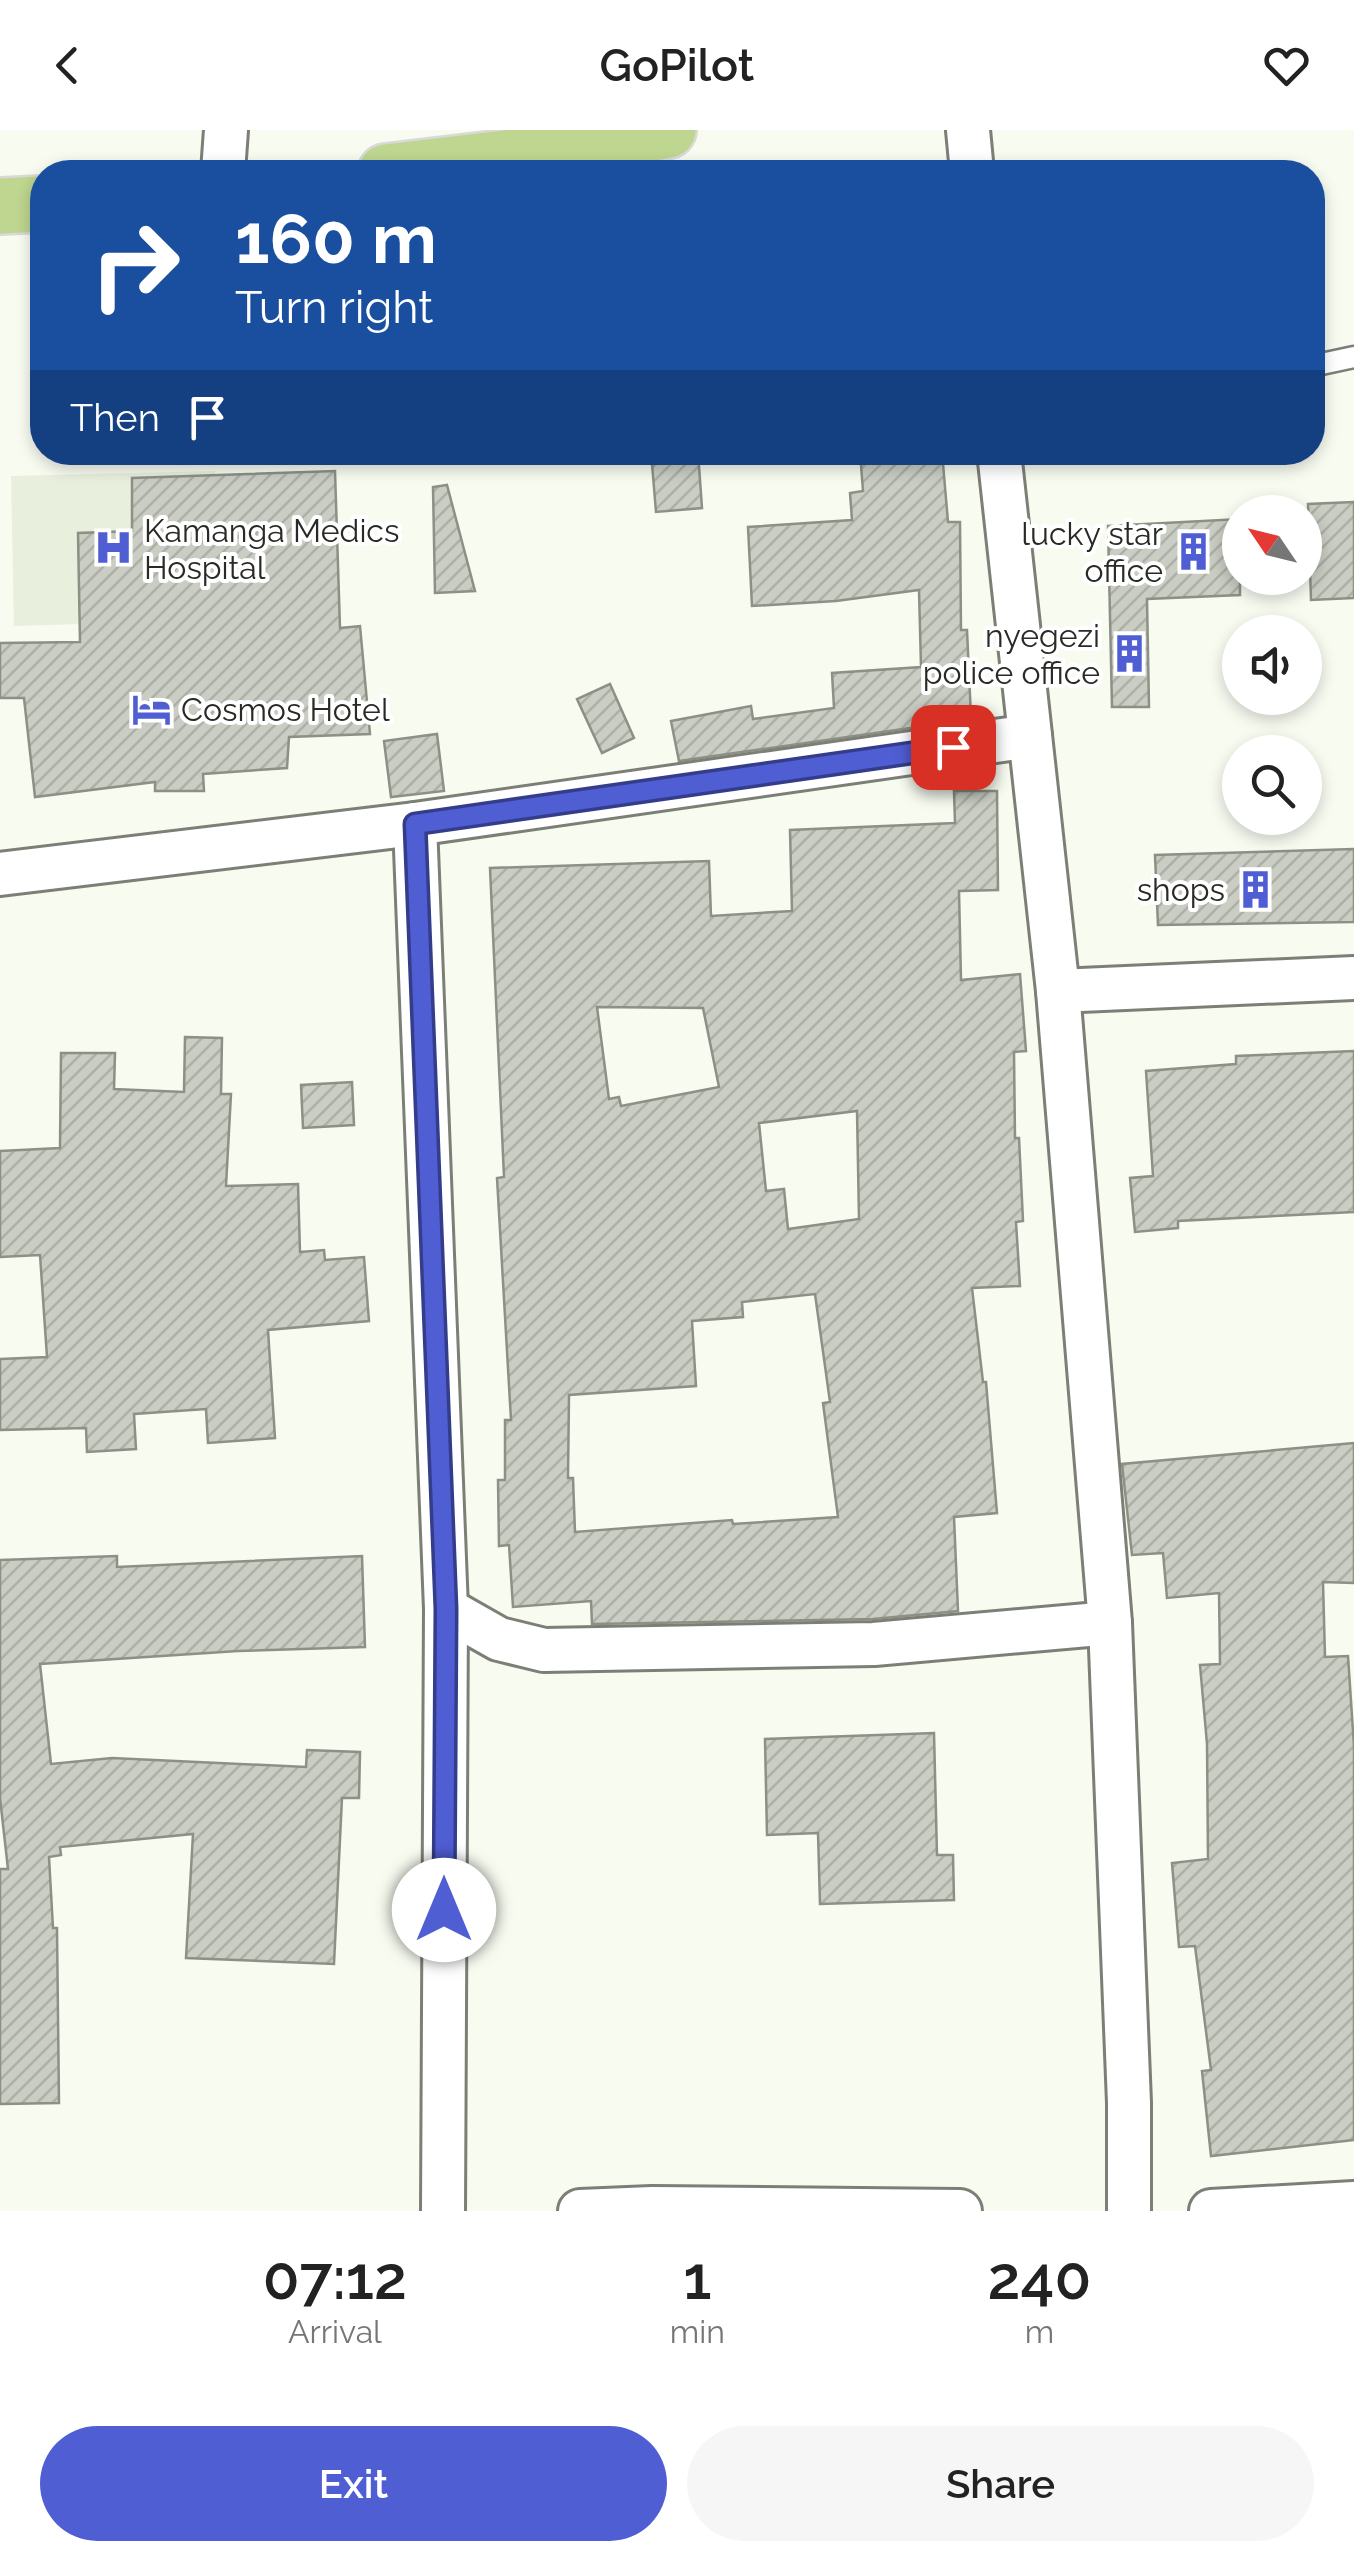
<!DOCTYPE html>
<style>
:root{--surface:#fff;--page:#f6f6f6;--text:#222;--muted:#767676;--accent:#505ed4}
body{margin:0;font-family:Raleway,sans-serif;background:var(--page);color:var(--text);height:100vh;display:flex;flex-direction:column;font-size:38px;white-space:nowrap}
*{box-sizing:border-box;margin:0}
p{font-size:32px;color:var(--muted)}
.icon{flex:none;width:55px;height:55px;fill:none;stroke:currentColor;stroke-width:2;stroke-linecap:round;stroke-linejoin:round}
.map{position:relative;height:2081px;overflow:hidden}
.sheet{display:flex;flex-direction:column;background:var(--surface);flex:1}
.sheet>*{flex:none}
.top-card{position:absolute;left:30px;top:30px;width:1295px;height:305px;border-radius:40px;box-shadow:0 5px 15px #0003;background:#1a4fa0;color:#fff;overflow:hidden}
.needle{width:65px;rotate:305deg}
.buttons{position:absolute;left:1222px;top:365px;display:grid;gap:20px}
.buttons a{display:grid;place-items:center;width:100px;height:100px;border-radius:50%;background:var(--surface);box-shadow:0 5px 15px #0003;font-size:50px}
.pin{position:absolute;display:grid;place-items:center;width:85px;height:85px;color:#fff;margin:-42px;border-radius:20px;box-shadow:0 5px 15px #0006}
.me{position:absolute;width:110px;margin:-55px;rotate:0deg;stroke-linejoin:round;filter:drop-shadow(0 0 8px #0008)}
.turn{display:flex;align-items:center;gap:35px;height:210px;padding:0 40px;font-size:45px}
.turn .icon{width:130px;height:130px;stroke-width:2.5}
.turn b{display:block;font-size:70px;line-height:85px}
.then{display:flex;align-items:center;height:95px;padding:0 40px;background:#0003;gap:20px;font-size:38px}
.eta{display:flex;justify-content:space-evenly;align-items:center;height:170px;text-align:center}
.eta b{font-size:60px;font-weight:600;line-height:70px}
.action{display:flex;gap:20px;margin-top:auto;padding:20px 40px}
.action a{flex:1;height:115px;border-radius:60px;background:var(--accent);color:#fff;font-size:40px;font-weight:600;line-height:115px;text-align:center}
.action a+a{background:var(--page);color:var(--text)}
header{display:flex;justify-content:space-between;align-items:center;height:130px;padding:0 40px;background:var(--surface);font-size:45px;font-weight:600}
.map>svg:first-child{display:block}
.built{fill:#e8efdd}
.building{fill:url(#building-hatch);stroke:#8c9085;stroke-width:2.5;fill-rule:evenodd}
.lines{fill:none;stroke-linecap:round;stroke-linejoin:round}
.lane-casing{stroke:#7c7f76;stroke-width:25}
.street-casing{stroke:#7c7f76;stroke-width:48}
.highway-casing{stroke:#d8d9d8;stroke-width:60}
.lane{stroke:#fff;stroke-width:20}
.street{stroke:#fff;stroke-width:42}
.highway{stroke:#bed68f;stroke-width:55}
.route-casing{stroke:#343d8a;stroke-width:25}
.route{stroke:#505ed4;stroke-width:18}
.labels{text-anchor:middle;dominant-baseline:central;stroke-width:8;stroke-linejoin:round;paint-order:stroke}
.poi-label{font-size:32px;fill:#282a26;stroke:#fff;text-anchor:end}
</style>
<header><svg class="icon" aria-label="back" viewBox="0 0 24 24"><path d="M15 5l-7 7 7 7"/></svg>GoPilot<svg class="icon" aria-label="heart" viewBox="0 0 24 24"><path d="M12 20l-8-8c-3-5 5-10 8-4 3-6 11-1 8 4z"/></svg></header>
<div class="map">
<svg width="1354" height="2081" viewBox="0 0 1354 2081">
<defs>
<pattern id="building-hatch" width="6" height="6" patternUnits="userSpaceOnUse" patternTransform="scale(2.5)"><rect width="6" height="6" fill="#c9cdc3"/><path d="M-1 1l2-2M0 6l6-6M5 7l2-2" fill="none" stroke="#adb0a7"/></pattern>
</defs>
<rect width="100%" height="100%" fill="#f7fbf0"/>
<polygon class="built" points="215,341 217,490 14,496 11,346"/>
<g class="building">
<polygon points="651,322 698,322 702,378 656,382"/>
<polygon points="860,322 942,322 948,392 960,392 961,500 967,500 971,587 916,590 917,597 679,631 671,591 751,576 753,589 834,578 832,543 921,537 919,460 836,471 752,476 748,397 852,390 850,363 863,361"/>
<polygon points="335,341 340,498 360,496 370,604 289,607 287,638 203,644 204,661 155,661 155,652 35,667 24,568 0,568 0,513 80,512 78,403 132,401 132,348"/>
<polygon points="447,355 475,461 435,463 433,357"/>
<polygon points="1354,372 1354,468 1311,470 1308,374"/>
<polygon points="1240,389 1240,465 1147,469 1149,577 1112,577 1108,396"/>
<polygon points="610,554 634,608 602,623 577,569"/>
<polygon points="437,604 444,661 391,667 384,611"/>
<path d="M954,661h43l1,99 -39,1 2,89 59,-6 6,77 -12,1 1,86h4l4,83 -7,1 4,64 -48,2 11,94h3l11,131 -43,4 4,94 -85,8 -281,5 -1,-23 -78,6 -4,-62 -10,1 -1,-66h7v-60h6l-14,-242 7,-1 -14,-309 219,-7 2,55 81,-5 -2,-81 165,-7zM597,877l106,1 16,79 -98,19 -2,-9 -10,2zM857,981l2,108 -71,10 -4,-40 -18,2 -7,-68zM815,1164l15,108 -7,1 15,114 -105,7 -1,-4 -157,12 -2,-54h-5l1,-83 127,-9 -4,-65 51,-4 -1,-15z"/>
<polygon points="1354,719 1354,792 1158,795 1155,725"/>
<polygon points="185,907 222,908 221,964 231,964 226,1056 298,1054 300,1122 324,1120 325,1130 364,1127 369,1191 268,1200 275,1308 208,1313 206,1279 134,1284 136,1319 87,1322 86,1298 0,1300 0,1229 47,1227 40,1125 0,1127 0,1021 60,1018 61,923 115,923 114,959 184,962"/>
<polygon points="1354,921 1354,1082 1178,1091 1178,1098 1135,1102 1130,1048 1153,1046 1146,941 1236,934 1236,926"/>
<polygon points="352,952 354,995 303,998 301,955"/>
<polygon points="1354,1313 1354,1453 1323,1452 1325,1527 1348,1526 1354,1616 1354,2010 1211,2026 1202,1941 1211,1940 1195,1816 1179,1817 1172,1733 1208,1729 1207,1614 1200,1535 1220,1534 1219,1463 1167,1468 1163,1423 1132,1425 1122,1334"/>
<polygon points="117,1426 117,1437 362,1426 365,1517 238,1521 40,1534 51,1634 112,1628 306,1637 307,1620 360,1622 359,1668 342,1668 334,1834 186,1828 193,1704 60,1717 61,1725 49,1727 53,1798 57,1798 59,1973 0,1974 0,1739 8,1739 0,1668 0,1430"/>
<polygon points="934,1603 937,1725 953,1725 954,1770 820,1774 818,1703 767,1705 765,1609"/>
</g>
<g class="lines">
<defs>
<polyline id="lane" points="1312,236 1354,227"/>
<g id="street">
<polyline points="968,0 972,42"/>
<polyline points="223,42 226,0"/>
<polyline points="999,322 1058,861 1110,1493 1129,1973 1129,2081"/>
<polyline points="415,694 446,1479 443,2081"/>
<polyline points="0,744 415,694 1030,606"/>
<polyline points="1058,861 1354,848"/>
<polyline points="446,1479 499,1509 544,1520 874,1514 1110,1493"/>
<polyline points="580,2081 652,2078 960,2081"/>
<polyline points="1211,2081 1354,2073"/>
</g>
<g id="highway">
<polyline points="386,42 564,21 668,0"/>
<polyline points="0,76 42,74"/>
</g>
</defs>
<use href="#lane" class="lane-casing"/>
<use href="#street" class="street-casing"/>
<use href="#highway" class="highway-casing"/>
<use href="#lane" class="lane"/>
<use href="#street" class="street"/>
<use href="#highway" class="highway"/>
</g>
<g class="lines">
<defs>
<polyline id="route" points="444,1780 446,1479 415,694 953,617"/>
</defs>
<use href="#route" class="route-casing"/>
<use href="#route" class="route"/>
</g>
<defs>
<symbol id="hospital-bare" viewBox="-9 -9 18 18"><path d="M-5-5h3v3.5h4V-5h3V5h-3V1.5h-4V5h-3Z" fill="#505ed4" stroke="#fff" stroke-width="2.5" paint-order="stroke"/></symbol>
<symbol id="building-bare" viewBox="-9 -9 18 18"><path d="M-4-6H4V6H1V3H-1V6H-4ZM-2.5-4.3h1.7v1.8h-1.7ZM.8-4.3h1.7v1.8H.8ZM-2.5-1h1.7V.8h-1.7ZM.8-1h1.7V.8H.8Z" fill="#505ed4" stroke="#fff" stroke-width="2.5" paint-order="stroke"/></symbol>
<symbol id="hotel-bare" viewBox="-9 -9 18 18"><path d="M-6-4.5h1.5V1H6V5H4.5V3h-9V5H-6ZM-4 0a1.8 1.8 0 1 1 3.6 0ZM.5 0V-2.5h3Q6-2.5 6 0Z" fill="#505ed4" stroke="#fff" stroke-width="2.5" paint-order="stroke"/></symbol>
</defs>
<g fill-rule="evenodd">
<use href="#hospital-bare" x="86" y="390" width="55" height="55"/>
<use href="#building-bare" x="1166" y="394" width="55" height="55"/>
<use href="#building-bare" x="1102" y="496" width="55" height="55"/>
<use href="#hotel-bare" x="124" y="552" width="55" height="55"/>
<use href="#building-bare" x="1228" y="732" width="55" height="55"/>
</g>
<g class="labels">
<g class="poi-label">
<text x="144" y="400" text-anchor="start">Kamanga Medics<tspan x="144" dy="37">Hospital</tspan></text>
<text x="1163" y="403">lucky star<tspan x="1163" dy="37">office</tspan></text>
<text x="1100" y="505">nyegezi<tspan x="1100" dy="37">police office</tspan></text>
<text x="181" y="579" text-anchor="start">Cosmos Hotel</text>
<text x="1225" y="759">shops</text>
</g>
</g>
</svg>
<div class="buttons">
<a><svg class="needle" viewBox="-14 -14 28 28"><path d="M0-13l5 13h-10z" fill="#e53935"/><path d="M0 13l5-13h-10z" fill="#767676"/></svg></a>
<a><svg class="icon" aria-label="sound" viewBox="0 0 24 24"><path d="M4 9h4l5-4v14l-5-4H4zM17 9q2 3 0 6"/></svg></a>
<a><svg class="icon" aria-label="search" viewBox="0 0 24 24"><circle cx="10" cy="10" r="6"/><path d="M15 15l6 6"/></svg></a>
</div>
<div class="pin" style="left:953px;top:617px;background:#d93025"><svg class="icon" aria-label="arrive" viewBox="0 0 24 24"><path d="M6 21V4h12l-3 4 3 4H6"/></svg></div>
<svg class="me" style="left:444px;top:1780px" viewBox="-20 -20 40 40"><circle r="19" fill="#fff"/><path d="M0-13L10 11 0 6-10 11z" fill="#505ed4"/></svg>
<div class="top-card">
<div class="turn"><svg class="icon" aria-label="right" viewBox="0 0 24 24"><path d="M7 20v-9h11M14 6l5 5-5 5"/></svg><div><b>160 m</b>Turn right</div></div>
<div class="then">Then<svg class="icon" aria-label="arrive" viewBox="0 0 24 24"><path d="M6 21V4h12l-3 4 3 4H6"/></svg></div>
</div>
</div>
<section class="sheet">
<div class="eta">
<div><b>07:12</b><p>Arrival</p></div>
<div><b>1</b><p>min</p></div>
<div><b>240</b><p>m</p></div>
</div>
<div class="action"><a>Exit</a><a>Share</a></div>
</section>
